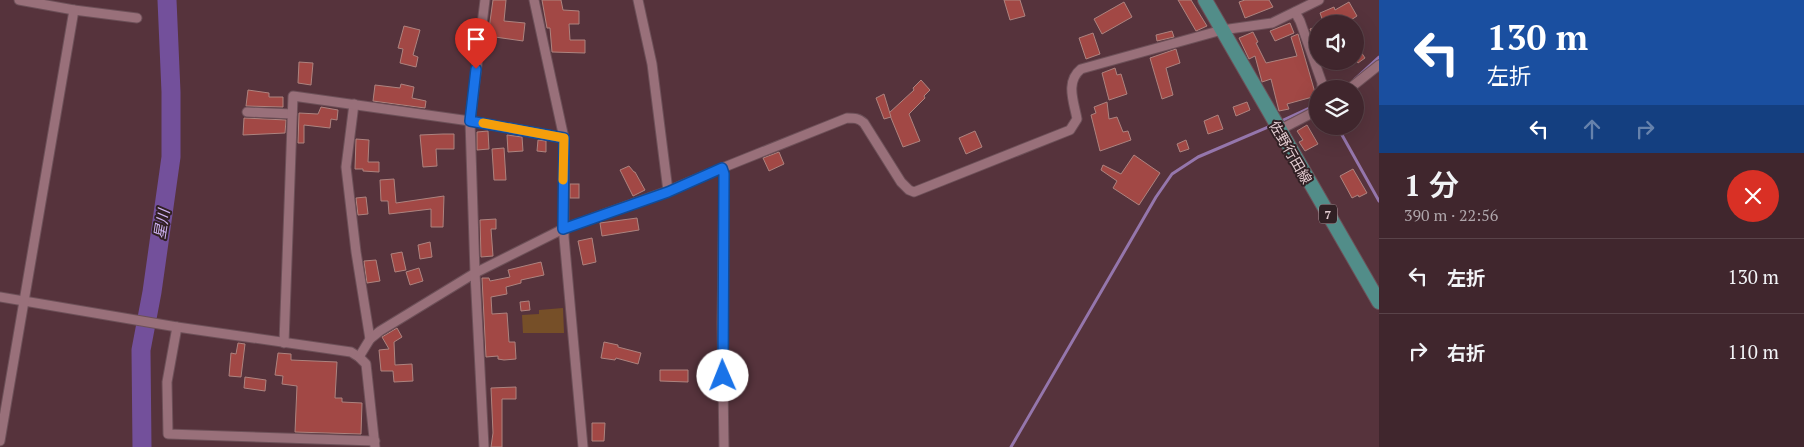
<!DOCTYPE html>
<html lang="ja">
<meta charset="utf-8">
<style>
:root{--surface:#40262d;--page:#472e35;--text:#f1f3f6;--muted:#aea5aa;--line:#594349}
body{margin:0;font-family:"PT Serif","Noto Sans JP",serif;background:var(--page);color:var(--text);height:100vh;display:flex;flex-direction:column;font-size:19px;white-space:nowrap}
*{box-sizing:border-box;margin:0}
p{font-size:16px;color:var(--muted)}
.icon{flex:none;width:28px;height:28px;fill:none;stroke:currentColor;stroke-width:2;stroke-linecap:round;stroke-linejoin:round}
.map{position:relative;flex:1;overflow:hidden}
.sheet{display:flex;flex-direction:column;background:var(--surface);width:425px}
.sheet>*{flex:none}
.top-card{background:#1a4fa0;color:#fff;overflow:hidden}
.controls{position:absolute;left:1309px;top:15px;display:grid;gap:10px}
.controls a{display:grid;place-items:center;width:55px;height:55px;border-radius:50%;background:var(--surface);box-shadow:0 5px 20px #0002,0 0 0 1px var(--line);font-size:25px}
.pin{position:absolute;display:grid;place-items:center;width:42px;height:42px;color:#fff;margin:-51px -21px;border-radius:50% 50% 50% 0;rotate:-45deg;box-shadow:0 0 5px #0007}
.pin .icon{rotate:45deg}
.me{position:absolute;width:55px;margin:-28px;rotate:359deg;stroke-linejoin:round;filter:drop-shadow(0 0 4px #0008)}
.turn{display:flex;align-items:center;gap:18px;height:105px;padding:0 25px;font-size:22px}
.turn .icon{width:65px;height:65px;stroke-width:2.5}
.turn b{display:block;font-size:35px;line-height:42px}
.lanes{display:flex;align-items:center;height:48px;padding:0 25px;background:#0003;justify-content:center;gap:25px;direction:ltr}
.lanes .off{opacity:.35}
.round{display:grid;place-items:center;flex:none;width:52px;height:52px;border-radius:26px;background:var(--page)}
.head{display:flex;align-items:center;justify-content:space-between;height:85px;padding:0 25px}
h1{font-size:30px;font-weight:600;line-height:38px}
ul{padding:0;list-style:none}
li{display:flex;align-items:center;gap:15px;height:75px;padding:0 25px;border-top:1px solid var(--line)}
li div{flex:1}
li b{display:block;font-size:19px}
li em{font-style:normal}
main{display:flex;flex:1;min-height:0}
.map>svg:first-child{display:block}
.green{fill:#764f28}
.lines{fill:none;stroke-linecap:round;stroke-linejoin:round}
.stream{stroke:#9576ac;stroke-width:3}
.river{stroke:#73509b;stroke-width:19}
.building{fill:#a24845;stroke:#ad837f}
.minor-casing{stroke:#6d5058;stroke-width:11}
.primary-casing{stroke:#6d5058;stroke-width:16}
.minor{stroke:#99707a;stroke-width:9}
.primary{stroke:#528d89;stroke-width:14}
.route-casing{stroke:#114b97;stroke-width:12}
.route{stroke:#1a73e8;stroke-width:9}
.slow{stroke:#f59e0b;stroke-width:9}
.labels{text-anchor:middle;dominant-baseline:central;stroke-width:4;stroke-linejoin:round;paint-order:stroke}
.shield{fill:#312024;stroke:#ae999e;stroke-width:1}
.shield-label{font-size:12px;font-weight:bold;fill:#e4cdd2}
.street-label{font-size:14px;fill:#e4cdd2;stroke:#312024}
.water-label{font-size:15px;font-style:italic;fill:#cfb4f3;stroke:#312024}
</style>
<main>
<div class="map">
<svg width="1379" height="447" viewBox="0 0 1379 447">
<rect width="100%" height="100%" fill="#56333c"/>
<polygon class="green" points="563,308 564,333 523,333 522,315 539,314 539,310"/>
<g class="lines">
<g class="stream">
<polyline points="1355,79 1379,57"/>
<polyline points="1279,122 1318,104"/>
<polyline points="1337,126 1379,201"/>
<polyline points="1011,447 1156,197 1172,174 1198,157 1273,125"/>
</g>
<polyline class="river" points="142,447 141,350 152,292 171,157 171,92 167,0"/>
</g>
<g class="building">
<polygon points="493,0 506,0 504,21 525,23 523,41 488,36"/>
<polygon points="542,0 561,0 563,10 579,11 579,24 569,24 570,40 585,40 585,53 552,52 550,28 547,28"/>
<polygon points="1004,0 1020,0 1025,16 1010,20"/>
<polygon points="1178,0 1191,0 1207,26 1196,31"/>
<polygon points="1245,0 1269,0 1273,7 1245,18 1239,2"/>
<polygon points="1124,2 1132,17 1102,34 1094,19"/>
<polygon points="1349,2 1357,16 1348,22 1347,21 1339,24 1324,24 1320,13 1334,7 1335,10"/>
<polygon points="1290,23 1294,33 1275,41 1270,31"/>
<polygon points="404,26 420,30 413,55 418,57 416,67 400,63 403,49 398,48"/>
<polygon points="1318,26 1318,52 1310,29"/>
<polygon points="1172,31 1174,37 1157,41 1156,35"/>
<polygon points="1253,32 1258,42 1256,43 1266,63 1297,56 1291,37 1298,34 1316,96 1287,104 1289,109 1279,111 1271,79 1262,82 1255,56 1249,59 1239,38"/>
<polygon points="1093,33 1100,54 1086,59 1079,38"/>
<polygon points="1355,43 1365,58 1358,63 1355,58"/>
<polygon points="1176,49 1180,63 1166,68 1173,95 1162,99 1150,58"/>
<polygon points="299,62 313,63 311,85 298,83"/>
<polygon points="1115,68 1117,75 1121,74 1127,94 1109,100 1102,73"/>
<polygon points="921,80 930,90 924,96 925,98 909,114 920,141 903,147 889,113 914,90 913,88"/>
<polygon points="401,84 414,87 412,98 426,101 425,108 373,101 375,85 400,88"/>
<polygon points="248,90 269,93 269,97 283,97 283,107 246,106"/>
<polygon points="884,94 891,117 884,119 876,98"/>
<polygon points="1107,102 1109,119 1117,117 1123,132 1128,131 1131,140 1100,151 1091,115 1096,113 1094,107"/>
<polygon points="1247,102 1250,110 1236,116 1233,107"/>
<polygon points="321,107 338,110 337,120 331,119 330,128 304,125 304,143 298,143 299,113 318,114"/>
<polygon points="1218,115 1223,129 1208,134 1204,121"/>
<polygon points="244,118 286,120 285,133 243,135"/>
<polygon points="1307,125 1318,144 1305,151 1299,142 1303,140 1297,131"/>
<polygon points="488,131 489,149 477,150 477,132"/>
<polygon points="975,131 982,147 966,154 959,138"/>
<polygon points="443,134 454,134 454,149 436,149 437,166 423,167 420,135"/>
<polygon points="507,135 522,137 523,151 508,152"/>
<polygon points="356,139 369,140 368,162 379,162 379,172 363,171 363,169 355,169"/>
<polygon points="538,140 546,141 546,152 537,151"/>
<polygon points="1186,140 1189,149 1180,152 1177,144"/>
<polygon points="504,148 506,180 494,180 492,149"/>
<polygon points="779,152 784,164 769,171 763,158"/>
<polygon points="1134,155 1160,173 1139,205 1113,188 1117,181 1101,170 1103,165 1121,174"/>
<polygon points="629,166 634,172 635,172 645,190 633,196 620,170"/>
<polygon points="1353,169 1367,193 1359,197 1358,195 1352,198 1340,176"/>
<polygon points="394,179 396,203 444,196 443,227 431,227 431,209 389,214 388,201 381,201 380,180"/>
<rect x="570" y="184" width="9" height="14"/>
<polygon points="366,197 368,214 358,215 356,198"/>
<polygon points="637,218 639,230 602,236 600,223"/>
<polygon points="496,219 496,229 491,229 493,256 481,257 480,220"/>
<polygon points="592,238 596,262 583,265 578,241"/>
<polygon points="430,242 432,257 420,259 418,245"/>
<polygon points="402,252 406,270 395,272 391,254"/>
<polygon points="376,260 380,281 367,283 364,261"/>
<polygon points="541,262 544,275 521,280 521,283 506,287 507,294 491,297 492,314 507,313 509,342 515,342 516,359 504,360 498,359 498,356 486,357 482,278 489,278 490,281 510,277 508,270"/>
<polygon points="419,268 423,281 410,285 406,272"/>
<polygon points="529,301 530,310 521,311 520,302"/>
<polygon points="397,328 402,337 394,342 395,365 412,364 413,381 394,382 393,371 381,371 379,350 389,349 382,337"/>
<polygon points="604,342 618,345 618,347 641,353 638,364 616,358 615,360 601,358"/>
<polygon points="238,343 245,344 241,377 229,376 231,353 236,354"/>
<polygon points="278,353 291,354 291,360 337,362 335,398 342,398 342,402 362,403 361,434 295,432 297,386 282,384 283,376 275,375"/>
<polygon points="660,370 688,370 688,382 660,381"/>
<polygon points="245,377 266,380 265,391 244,388"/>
<polygon points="516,387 516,399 502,399 502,447 491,447 493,433 491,388"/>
<polygon points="592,423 605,423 604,441 592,441"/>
</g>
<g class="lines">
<defs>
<g id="minor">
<polyline points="19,0 74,10 137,18"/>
<polyline points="534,0 564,138 564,237 583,447"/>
<polyline points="1295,12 1300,21 1322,83 1322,89"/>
<polyline points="1349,89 1379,65"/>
<polyline points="354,104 346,167 356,252 370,339"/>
<polyline points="247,112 292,114"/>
<polyline points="1280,133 1287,126 1318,110"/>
<polyline points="722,168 724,175 722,324 724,447"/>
<path d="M668,191l54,-23 125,-50c7,0 12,0 17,5l37,59 8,8 5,2 156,-62 7,-11c-3,-17 -12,-37 4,-50l141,-39 50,-7 47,-23"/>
<polyline points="0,297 177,327 351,352 359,357 366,364 375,447"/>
<polyline points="177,327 167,382 168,434 375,441"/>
<polyline points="284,343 293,96 470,121 564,138"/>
<polyline points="359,357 370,339 380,331 475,273 563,229 668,191 652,64 638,0"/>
<polyline points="0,441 74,10"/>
<polyline points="484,447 475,273 470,121 485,0"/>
</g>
<polyline id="primary" points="1205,0 1379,302"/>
</defs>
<use href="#minor" class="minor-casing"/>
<use href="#primary" class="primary-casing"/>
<use href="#minor" class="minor"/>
<use href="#primary" class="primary"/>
</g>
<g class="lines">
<defs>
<polyline id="route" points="476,69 470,121 564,138 563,229 668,192 722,168 724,174 723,376"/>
</defs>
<use href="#route" class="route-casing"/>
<use href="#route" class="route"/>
<polyline class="slow" points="483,123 564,138 563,180"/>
</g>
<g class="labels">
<rect class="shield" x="1319" y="204.5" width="18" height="19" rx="4"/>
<g class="shield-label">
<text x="1328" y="214">7</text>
</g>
<g class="street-label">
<text transform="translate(1291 152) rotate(60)">佐野行田線</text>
</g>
<g class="water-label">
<text transform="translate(161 224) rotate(-81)">星川</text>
</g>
</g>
</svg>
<div class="controls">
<a><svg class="icon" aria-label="sound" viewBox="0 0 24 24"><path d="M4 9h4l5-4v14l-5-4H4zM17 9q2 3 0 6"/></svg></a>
<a><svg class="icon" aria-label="layers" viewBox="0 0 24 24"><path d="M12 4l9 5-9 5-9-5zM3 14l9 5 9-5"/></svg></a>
</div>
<div class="pin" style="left:476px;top:69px;background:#d93025"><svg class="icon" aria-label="arrive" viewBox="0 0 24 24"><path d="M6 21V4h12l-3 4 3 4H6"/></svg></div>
<svg class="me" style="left:723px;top:376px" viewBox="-20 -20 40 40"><circle r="19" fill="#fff"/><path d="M0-13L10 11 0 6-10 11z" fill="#1a73e8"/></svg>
</div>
<section class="sheet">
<div class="top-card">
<div class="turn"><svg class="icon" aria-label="left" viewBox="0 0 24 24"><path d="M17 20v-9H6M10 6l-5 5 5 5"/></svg><div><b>130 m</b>左折</div></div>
<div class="lanes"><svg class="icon" aria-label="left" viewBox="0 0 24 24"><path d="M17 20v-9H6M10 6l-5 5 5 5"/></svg><svg class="icon off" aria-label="ahead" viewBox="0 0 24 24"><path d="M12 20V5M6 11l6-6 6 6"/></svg><svg class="icon off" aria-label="right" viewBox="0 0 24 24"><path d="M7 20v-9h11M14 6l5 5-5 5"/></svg></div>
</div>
<div class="head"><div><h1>1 分</h1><p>390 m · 22:56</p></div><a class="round" style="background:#d93025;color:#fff"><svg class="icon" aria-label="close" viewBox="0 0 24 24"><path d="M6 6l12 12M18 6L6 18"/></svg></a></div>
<ul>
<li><svg class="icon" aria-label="left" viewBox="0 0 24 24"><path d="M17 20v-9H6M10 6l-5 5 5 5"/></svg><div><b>左折</b></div><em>130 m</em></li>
<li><svg class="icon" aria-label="right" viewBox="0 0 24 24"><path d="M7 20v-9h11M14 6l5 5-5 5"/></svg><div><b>右折</b></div><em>110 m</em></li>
</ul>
</section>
</main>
